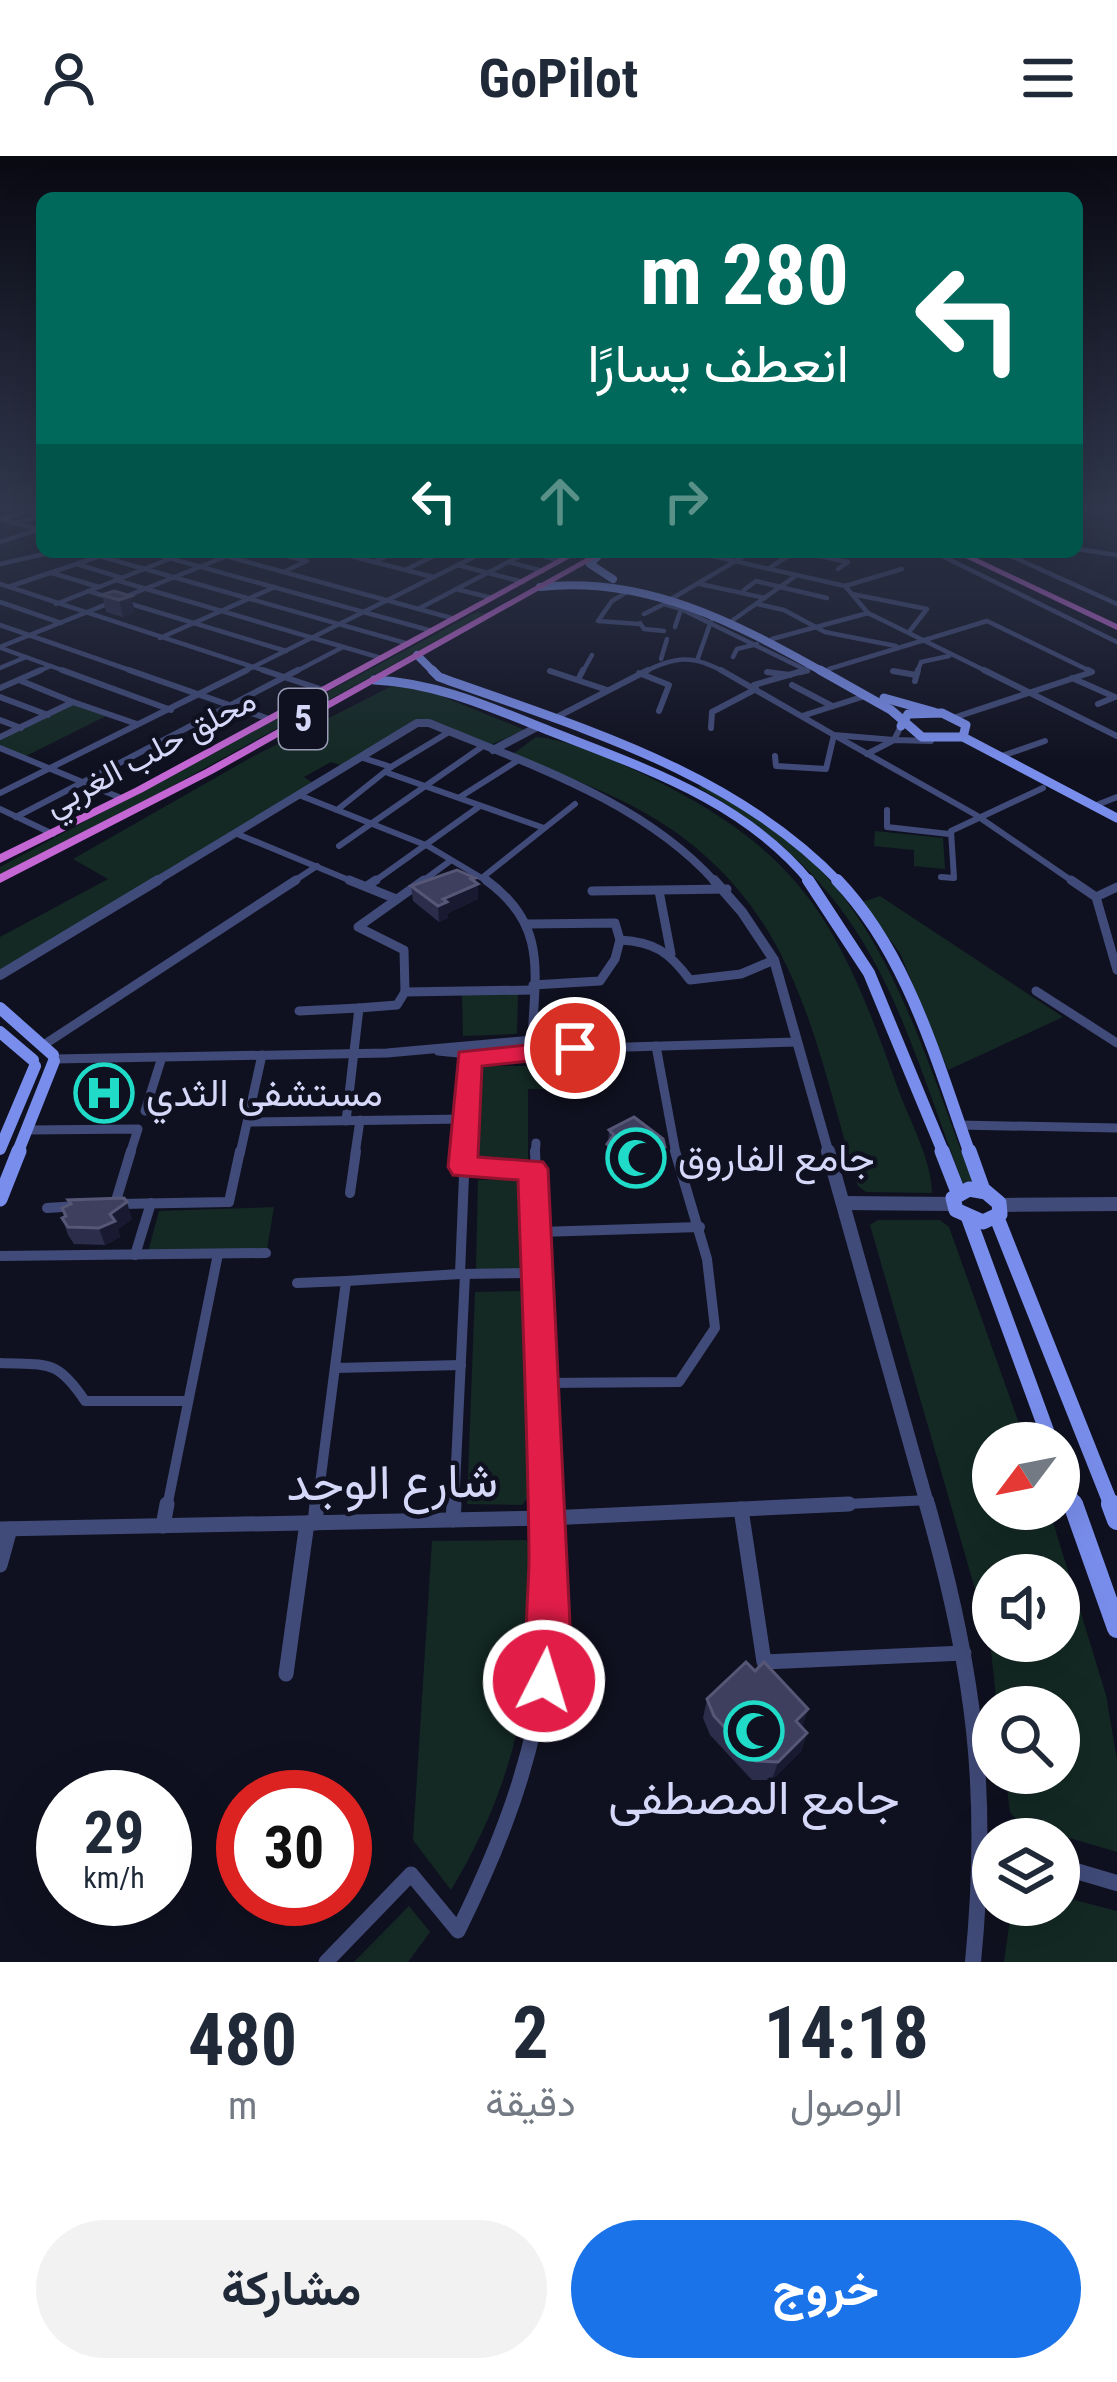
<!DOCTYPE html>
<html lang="ar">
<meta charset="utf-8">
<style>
:root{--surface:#fff;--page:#f2f2f3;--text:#1f2937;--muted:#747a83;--accent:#1a73e8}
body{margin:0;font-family:"Roboto Condensed",Vazirmatn,sans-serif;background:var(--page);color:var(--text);direction:rtl;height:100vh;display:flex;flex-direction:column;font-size:45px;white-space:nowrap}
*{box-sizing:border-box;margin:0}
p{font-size:39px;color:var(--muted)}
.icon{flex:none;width:66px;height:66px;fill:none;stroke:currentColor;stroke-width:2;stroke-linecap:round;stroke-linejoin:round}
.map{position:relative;height:1806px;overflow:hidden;direction:ltr}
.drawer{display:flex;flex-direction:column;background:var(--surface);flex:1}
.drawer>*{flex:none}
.guide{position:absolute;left:36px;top:36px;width:1047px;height:366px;border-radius:18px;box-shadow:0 12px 48px #0002;direction:rtl;background:#00695c;color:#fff;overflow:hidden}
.needle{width:78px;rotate:238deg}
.fabs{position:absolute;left:972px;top:1266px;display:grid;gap:24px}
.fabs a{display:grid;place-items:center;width:108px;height:108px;border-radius:50%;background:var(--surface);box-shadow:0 12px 48px #0002;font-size:60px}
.speed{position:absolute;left:36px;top:1614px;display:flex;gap:24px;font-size:60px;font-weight:700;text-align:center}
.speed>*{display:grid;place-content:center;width:156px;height:156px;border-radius:50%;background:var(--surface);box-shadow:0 12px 48px #0002;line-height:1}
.speed small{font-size:30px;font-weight:400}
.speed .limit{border:18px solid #d22;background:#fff;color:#111}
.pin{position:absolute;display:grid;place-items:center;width:102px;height:102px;color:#fff;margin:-51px;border:6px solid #fff;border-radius:50%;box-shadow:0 3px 12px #0007}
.me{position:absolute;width:132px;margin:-66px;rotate:5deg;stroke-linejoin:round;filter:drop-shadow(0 0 9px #0008)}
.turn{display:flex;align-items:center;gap:42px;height:252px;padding:0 36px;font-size:54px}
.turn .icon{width:156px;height:156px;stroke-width:2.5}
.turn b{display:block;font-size:84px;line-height:102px}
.lanes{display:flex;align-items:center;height:114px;padding:0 36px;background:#0003;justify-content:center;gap:60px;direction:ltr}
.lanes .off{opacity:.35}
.eta{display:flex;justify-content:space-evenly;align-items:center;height:204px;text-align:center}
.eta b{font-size:72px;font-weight:700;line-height:84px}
.button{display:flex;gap:24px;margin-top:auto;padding:24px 36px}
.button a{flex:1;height:138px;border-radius:72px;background:var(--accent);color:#fff;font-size:48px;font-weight:700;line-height:138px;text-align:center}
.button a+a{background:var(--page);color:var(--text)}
header{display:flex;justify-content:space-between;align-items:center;height:156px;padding:0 36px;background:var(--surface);font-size:54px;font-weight:700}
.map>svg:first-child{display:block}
.green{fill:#142924;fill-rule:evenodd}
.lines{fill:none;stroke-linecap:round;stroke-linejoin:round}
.minor-far4{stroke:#414b79;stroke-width:4.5}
.minor-far3{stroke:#414b79;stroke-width:6}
.minor-far2{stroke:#414b79;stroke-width:9}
.minor-far1{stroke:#414b79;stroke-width:10}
.minor{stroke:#414b79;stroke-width:15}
.tertiary-far3{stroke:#414b79;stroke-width:8}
.tertiary-far2{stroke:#414b79;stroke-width:10}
.tertiary-far1{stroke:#414b79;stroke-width:14}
.tertiary{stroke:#414b79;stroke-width:16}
.secondary-far4{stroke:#798eec;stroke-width:8}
.secondary-far3{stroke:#798eec;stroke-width:9}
.secondary-far2{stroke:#798eec;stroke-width:12}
.secondary-far1{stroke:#798eec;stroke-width:15}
.secondary{stroke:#798eec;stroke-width:20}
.trunk{fill:#c466d4;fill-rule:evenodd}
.wall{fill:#2c2c4b}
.shaded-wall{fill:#191932}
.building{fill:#3e3e5e;stroke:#565676;stroke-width:3}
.route{fill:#e11d48;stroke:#92132f;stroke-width:3}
.labels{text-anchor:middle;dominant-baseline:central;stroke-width:9;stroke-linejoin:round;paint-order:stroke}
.far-street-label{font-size:33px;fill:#d5d8f9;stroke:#101120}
.shield{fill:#101120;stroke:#9a9cb8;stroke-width:3}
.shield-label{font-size:36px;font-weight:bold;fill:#d5d8f9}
.poi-label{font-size:39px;fill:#d5d8f9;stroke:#101120;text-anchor:start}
.near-street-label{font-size:48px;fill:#d5d8f9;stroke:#101120}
.near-poi-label{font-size:48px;fill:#d5d8f9;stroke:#101120}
</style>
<header><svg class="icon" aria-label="menu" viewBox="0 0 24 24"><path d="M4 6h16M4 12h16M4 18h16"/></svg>GoPilot<svg class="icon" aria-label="person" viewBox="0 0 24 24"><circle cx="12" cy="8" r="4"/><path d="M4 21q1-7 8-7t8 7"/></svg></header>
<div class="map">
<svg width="1117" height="1806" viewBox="0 0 1117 1806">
<rect width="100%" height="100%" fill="#101120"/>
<g class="green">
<polygon points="477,456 485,458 136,650 0,718 0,711"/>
<polygon points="392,530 429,535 525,574 490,589 429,563 420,563 343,610 331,606 304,621 313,627 0,815 0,781 108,723 73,703 252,601"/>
<polygon points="73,547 108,559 24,601 0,591 0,581"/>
<path d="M536,581c37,3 79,24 113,40 159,78 192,152 249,312 11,30 34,72 34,104l-66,-1 -8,-6c-43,-140 -58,-268 -187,-357 -48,-33 -105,-52 -158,-75z"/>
<path d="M704,629c34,20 69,40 99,67 92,85 126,219 171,332h-11c-67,-178 -88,-295 -265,-397z"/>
<polygon points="875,675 943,682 945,713 914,710 914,694 874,690"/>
<polygon points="880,740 1063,861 948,914 900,797 862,746"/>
<polygon points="518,836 517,878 463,880 462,838"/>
<polygon points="480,910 558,910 558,933 528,933 528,1008 476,1009"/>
<polygon points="524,1023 526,1113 476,1114 478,1024"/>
<polygon points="274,1051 267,1093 148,1096 159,1055"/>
<path d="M878,1064h62l9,7 77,216h-33v66h56l57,186 11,65v92l-98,-29 -9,-11 -5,-39h54v-66h-62l-7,-66 -120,-416zM993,1419h66v66h-66z"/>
<polygon points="527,1135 532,1337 522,1349 467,1348 475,1136"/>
<path d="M526,1384l7,13c-1,132 -13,222 -82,337l-38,-50 19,-299z"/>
<polygon points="1059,1740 1117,1755 1117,1806 1004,1806 1012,1749 1059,1749"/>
<polygon points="409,1750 430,1776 408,1806 354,1806"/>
</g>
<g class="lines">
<g class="minor-far4">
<polyline points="0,363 37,373"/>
<polyline points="2,363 30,354"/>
<polyline points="15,367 42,359"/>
<polyline points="0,386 42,372"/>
<polyline points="1077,393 1117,399"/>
<polyline points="147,396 432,475"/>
<polyline points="211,396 455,463"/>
<polyline points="272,396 307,405 283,416"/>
<polyline points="335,396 433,421"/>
<polyline points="528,396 561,405"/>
<polyline points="694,396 845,430 868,457 990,517"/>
<polyline points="801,396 848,406 838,413"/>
<polyline points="934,396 1117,486"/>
<polyline points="1002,396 1117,448"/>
<polyline points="99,400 409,488"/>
<polyline points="374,406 395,396"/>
<polyline points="508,406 543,415"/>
<polyline points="0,408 53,396"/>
<polyline points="77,408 122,422"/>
<polyline points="458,409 523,426"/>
<polyline points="768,413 794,396"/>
<polyline points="405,414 442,396"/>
<polyline points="52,417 99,431"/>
<polyline points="116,424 381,502"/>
<polyline points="0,428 272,517"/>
<polyline points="700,428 765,442"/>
<polyline points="11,430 112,396"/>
<polyline points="845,430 902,413"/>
<polyline points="780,431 827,442"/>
<polyline points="456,433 492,442"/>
<polyline points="632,433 612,445 598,465 639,468"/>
<polyline points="744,434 756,425 781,431"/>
<polyline points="88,435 286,495"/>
<polyline points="852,438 927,453 909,476"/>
<polyline points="0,446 61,467"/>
<polyline points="666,446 751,396"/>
<polyline points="56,448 187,396"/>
<polyline points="757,448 784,454 825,476 896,490"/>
<polyline points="418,453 528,396"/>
<polyline points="644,458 664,448 681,453 808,515 800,517"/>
<polyline points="733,464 797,419"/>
<polyline points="640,467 644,473 664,475"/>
<polyline points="0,469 138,517"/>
<polyline points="675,471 681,453"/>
<polyline points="160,482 275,431"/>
<polyline points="772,483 868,457"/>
<polyline points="0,491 237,396"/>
<polyline points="1,492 70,517"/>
<polyline points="733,501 737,493 757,488"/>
<polyline points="698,502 711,465"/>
<polyline points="661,503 667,483"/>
<polyline points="0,512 26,501"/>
<polyline points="829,513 987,465 1092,516 1089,517"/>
<polyline points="550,515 556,517"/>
<polyline points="893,515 905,517"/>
<polyline points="767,516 776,517"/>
<polyline points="34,517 51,510"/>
<polyline points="241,517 484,396"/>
<polyline points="293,517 343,491"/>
<polyline points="582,517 592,499"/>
<path d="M642,517c33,-17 51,-19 84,0"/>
<polyline points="917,517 921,506 949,500"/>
</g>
<g class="minor-far3">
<polyline points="62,514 171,554"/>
<polyline points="129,514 269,563"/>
<polyline points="263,514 323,534"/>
<polyline points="721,514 834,579 894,584 901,570"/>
<polyline points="984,514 1117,580"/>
<polyline points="550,515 607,534"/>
<polyline points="893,515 916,519"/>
<polyline points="767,516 790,519"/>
<polyline points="639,517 669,529 659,555"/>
<polyline points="579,522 583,514"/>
<polyline points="1072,522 1115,541 1098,548"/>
<polyline points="19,524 73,546"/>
<polyline points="915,525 918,514"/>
<polyline points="754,529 806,514"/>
<polyline points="792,529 832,550"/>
<polyline points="0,532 41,514"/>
<polyline points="0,541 48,559"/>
<polyline points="802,560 865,540"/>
<polyline points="956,561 1092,516 1088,514"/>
<polyline points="553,563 648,514"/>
<polyline points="0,564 21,572"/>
<polyline points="711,572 712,556 756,533"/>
<polyline points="0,581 73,546 137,568"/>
<polyline points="0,592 121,642"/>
<polyline points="867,598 894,584 931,585"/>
<polyline points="775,600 776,610 826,613 834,579 976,659 1075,727"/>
<polyline points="360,601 391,611"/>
<polyline points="999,601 1045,585"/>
<polyline points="388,617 544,672"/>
<polyline points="0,637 247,514"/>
<polyline points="299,639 428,690 490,727"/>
<polyline points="460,641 517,605"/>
<polyline points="1094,650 1117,641"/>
<polyline points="0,653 53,678"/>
<polyline points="337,654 391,611 449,576"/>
<polyline points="887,654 887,671 949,678"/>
<polyline points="16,661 298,514"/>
<polyline points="235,677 356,727"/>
<polyline points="339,690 483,590"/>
<polyline points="483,721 575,648"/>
<polyline points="941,721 954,722 951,675 1043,632"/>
<polyline points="291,727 317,710"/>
<polyline points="372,727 480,650"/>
<polyline points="420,727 450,705"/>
</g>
<g class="minor-far2">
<polyline points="349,724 396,743"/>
<path d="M486,724c62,45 49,92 46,160"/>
<polyline points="1071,724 1096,741 1117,814"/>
<polyline points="367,730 376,724"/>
<polyline points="592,735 727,733"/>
<polyline points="659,735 671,798"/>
<polyline points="1096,741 1117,731"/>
<path d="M528,768l87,-1 5,17c35,2 49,12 70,40l51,-6 33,-14"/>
<polyline points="533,829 600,825 615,803 620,784"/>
<polyline points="1036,835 1117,887"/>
<polyline points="405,836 404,794 358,771 424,724"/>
<polyline points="299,855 359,852"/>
<polyline points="45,888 296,724"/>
<polyline points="656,890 676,998"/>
<polyline points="438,895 499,901 560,893 797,886"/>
<polyline points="55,903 387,897 532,884 560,893"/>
<polyline points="145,955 162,901"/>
<polyline points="346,965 359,852 397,849 405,836 533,834"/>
<polyline points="248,966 465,963"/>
<polyline points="958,969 1117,972"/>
<polyline points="28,974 138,973 130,998"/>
<polyline points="240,998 262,899"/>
<polyline points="355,998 360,964"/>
<polyline points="465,998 469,902"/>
<polyline points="535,998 536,987"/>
</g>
<g class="minor-far1">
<polyline points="465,995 460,1118 535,1117"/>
<polyline points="535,995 550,1351"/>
<polyline points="463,1011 533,1014"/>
<polyline points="350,1037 356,995"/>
<polyline points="115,1048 131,995"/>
<polyline points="119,1048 229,1046 240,995"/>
<polyline points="47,1052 78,1050"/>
<polyline points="539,1076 700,1071"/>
<polyline points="135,1099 151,1047"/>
<polyline points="0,1100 266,1097"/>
<polyline points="297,1127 346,1125"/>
<path d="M0,1207c48,2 57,-4 85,38h103"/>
<polyline points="335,1212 461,1209"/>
<polyline points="543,1227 679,1226 715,1172 707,1103 675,995"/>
<polyline points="167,1351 218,1098"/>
<polyline points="317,1351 346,1125 460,1118"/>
<polyline points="454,1351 465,1118"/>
<polyline points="785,1351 929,1344"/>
</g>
<g class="minor">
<polyline points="741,1353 764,1506 964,1497"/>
<polyline points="453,1364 454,1348"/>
<polyline points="315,1367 317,1348"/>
<polyline points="163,1370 167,1348"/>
<polyline points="0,1373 548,1362 849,1348"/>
<polyline points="0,1409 10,1373"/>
<polyline points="286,1518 307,1367"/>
<path d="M326,1806l85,-88 47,57c76,-155 98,-254 92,-427"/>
</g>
<g class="tertiary-far3">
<polyline points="493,594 537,571"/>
<path d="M153,727l264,-160h12c99,41 214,78 287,160"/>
</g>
<g class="tertiary-far2">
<polyline points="714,724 742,756 774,804 829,998"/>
<polyline points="0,819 158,724"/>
</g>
<g class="tertiary-far1">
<polyline points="828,995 928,1351"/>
<polyline points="844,1047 953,1048"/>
<polyline points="1000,1049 1117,1048"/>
</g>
<g class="tertiary">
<path d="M927,1348c47,165 63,286 46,458"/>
<polyline points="1059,1710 1117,1727"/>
</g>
<g class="secondary-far4">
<polyline points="601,397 590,408 613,423"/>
<path d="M540,431c105,-12 196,36 285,86"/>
<polyline points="417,499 435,517"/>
</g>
<g class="secondary-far3">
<path d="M432,514l7,7c142,51 294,94 401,206"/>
<polyline points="820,514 891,554 922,581 963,581 1117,662"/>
<path d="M374,524c64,3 118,28 176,51 94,37 195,70 261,152"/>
<polyline points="884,542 934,556"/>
<polyline points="901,570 908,558 942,557 966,569 963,581"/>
</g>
<g class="secondary-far2">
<polyline points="808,724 869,817 944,998"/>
<path d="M837,724c71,74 99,180 133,274"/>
<polyline points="0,852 53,899"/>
<polyline points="0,876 33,904"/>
<polyline points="0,993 35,910"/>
<polyline points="17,998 54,905"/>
</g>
<g class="secondary-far1">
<polyline points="942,995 958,1036"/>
<polyline points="969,995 983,1034"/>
<polygon points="969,1033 986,1036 999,1047 1000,1058 983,1066 956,1054 953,1042"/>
<polyline points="0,1043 19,995"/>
<polyline points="997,1062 1112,1351"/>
<polyline points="969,1063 1051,1287"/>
<polyline points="1059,1310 1074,1351"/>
</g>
<g class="secondary">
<polyline points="1073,1348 1117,1472"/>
<polyline points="1111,1348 1117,1364"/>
</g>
<g class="trunk">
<polygon points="571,396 581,396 143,636 0,707 0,698 135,632"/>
<polygon points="597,396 607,396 214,617 0,727 0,718 206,613"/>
<polygon points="953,396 964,396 1117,468 1117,474"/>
</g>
</g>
<g class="wall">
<polygon points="114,435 135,456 123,461 106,456 102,439"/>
<polygon points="475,722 478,743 448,757 448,762 439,766 413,745 411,730"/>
<polygon points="609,974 665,991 663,1014 645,1024 633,1018 626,1022 607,1004"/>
<polygon points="62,1052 132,1063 118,1073 120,1081 105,1089 74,1088 68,1079 62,1062 65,1061"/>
<polygon points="707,1543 808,1553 802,1571 807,1577 801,1595 772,1624 752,1624 710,1579 703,1562"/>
</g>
<g class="shaded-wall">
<polygon points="131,440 135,456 123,461 119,444"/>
<polygon points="475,722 475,729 478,728 478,743 448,757 448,762 439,766 438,750 443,743"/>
<polygon points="665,991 663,1014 645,1024 646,1008"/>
<polygon points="634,1002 633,1018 626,1022 627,1006"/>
<polygon points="127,1046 132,1063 118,1073 120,1081 105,1089 99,1072 110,1058"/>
<polygon points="808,1553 802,1572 796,1565"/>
<polygon points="807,1577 801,1595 772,1624 778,1606"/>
</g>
<g class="building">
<polygon points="114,435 131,440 119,444 102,439"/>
<polygon points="457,714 475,722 471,723 478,728 443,743 447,746 438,750 411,730"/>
<polygon points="634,961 663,983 665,991 660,994 664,997 646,1008 634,1002 627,1006 607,988 614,979 609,974"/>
<polygon points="124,1042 127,1046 110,1058 115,1065 99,1072 68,1071 62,1062 66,1060 62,1052 71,1048 68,1044"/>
<polygon points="746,1506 755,1515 764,1506 808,1553 796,1565 807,1577 778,1606 756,1605 714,1560 707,1543"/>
</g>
<linearGradient id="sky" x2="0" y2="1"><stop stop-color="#090912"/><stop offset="0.58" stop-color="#31384e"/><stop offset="1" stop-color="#31384e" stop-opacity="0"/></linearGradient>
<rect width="1117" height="607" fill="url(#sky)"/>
<path class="route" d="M575,884l14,8 -4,7 -103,11 -4,91 65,5 5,7 23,476 -11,51 -16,6 -15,-6c-8,-20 0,-108 0,-137 -1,-126 -7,-253 -11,-379l-65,-5 -5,-8 11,-115z"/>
<defs>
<symbol id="hospital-ring" viewBox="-11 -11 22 22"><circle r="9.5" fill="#101120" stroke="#1fdbc7" stroke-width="1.5"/><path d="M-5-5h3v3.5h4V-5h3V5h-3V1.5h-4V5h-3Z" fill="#1fdbc7"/></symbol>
<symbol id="mosque-ring" viewBox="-11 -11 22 22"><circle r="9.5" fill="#101120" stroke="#1fdbc7" stroke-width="1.5"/><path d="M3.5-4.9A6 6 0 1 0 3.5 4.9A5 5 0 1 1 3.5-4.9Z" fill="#1fdbc7"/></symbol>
</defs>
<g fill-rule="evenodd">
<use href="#hospital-ring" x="71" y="904" width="66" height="66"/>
<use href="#mosque-ring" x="603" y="969" width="66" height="66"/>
<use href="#mosque-ring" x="721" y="1542" width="66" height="66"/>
</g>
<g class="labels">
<g class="far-street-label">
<text transform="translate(150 596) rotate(-28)">محلق حلب الغربي</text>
</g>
<rect class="shield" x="279" y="533" width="48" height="60" rx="9"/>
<g class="shield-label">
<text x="303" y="563">5</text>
</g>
<g class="poi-label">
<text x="146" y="937">مستشفى الثدي</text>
<text x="678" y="1002">جامع الفاروق</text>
</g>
<g class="near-street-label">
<text transform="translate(392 1326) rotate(-1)">شارع الوجد</text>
</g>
<g class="near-poi-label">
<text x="754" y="1641">جامع المصطفى</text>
</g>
</g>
</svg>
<div class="fabs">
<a><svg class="needle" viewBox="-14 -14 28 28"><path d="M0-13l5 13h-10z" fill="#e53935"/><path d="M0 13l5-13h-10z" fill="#747a83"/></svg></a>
<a><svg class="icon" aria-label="sound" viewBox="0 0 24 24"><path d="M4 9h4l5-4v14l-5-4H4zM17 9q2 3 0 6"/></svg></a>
<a><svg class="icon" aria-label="search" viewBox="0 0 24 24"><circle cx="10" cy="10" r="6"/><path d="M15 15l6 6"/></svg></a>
<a><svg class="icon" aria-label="layers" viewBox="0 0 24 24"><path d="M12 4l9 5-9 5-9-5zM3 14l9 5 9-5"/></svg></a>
</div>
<div class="speed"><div>29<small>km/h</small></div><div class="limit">30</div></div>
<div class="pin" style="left:575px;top:892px;background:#d93025"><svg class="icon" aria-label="arrive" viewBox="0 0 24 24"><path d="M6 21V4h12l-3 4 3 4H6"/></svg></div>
<svg class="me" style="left:544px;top:1525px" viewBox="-20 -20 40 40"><circle r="17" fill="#e11d48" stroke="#fff" stroke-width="3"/><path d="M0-11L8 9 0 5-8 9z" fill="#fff"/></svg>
<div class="guide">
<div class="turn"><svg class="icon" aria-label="left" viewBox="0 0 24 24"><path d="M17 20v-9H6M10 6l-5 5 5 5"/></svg><div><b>280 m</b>انعطف يسارًا</div></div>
<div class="lanes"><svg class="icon" aria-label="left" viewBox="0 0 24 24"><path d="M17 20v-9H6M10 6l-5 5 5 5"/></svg><svg class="icon off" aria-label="ahead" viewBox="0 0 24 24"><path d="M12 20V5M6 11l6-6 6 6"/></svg><svg class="icon off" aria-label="right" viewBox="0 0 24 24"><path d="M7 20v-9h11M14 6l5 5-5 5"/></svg></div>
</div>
</div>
<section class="drawer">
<div class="eta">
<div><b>14:18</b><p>الوصول</p></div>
<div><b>2</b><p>دقيقة</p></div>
<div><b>480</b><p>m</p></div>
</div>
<div class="button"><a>خروج</a><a>مشاركة</a></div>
</section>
